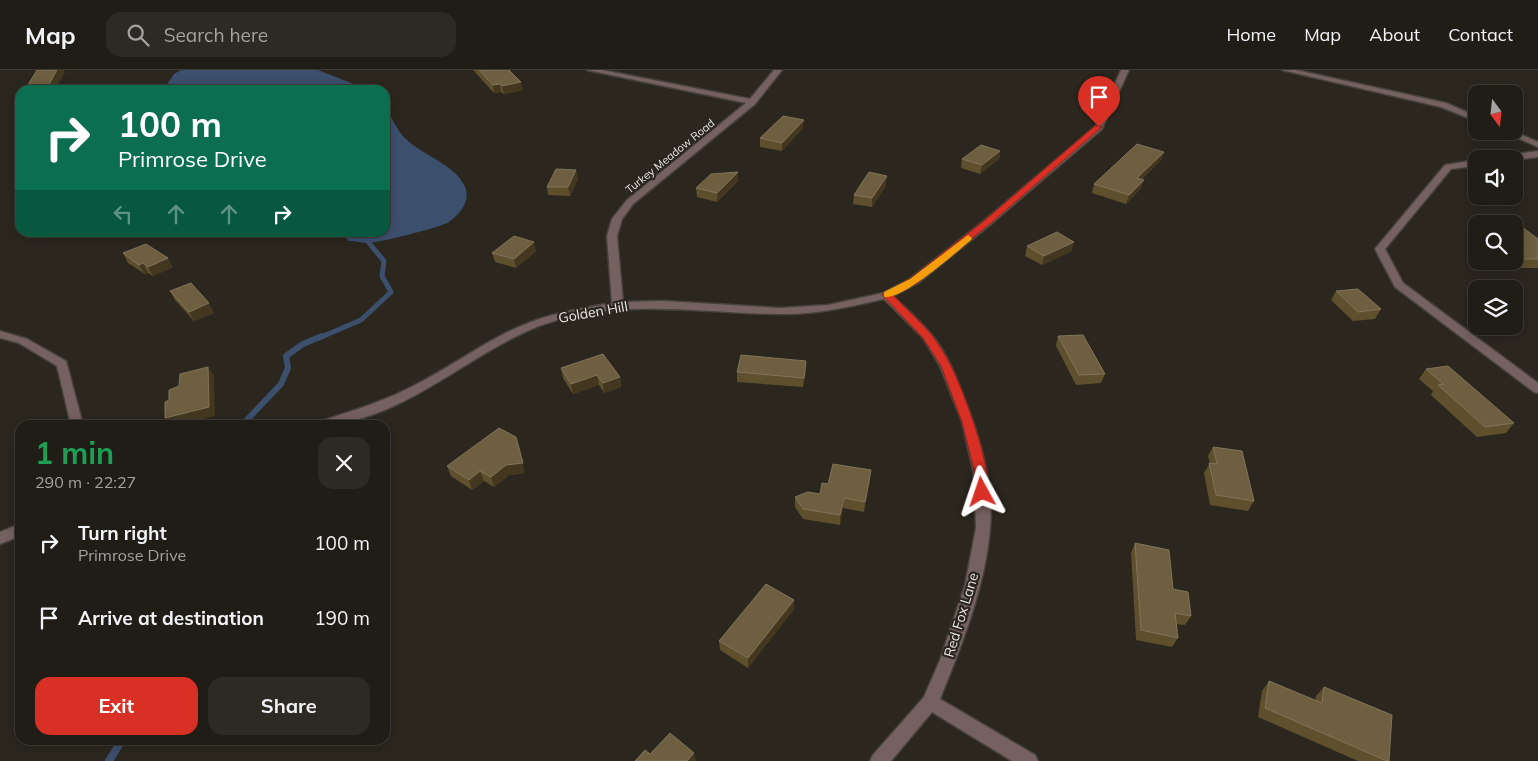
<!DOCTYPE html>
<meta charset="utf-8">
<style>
:root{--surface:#201d17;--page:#2d2a24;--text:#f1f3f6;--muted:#a2a2a1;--line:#3d3b36;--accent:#d93025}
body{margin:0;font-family:Mulish,sans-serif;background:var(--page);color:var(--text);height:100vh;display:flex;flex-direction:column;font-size:19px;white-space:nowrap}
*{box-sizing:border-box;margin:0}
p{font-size:16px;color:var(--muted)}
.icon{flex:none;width:28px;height:28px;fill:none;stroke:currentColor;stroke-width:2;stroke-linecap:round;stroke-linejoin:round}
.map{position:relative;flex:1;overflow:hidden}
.panel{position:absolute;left:15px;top:350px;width:375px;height:325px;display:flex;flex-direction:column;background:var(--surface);border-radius:15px;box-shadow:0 2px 12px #0003,0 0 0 1px var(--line)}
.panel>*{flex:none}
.guide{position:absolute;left:15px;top:15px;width:375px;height:152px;border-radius:15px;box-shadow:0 2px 12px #0003,0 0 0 1px var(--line);background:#0b6e4f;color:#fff;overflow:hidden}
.needle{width:32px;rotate:165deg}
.tools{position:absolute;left:1468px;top:15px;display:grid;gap:10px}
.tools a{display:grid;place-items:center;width:55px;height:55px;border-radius:10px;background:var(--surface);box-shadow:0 2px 12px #0003,0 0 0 1px var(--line);font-size:25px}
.pin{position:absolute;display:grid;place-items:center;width:42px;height:42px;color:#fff;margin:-51px -21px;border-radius:50% 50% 50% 0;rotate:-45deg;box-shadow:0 0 5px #0007}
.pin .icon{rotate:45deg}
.me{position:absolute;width:55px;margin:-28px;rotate:355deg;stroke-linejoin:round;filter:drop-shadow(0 0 4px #0008)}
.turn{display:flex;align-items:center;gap:18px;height:105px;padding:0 20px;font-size:22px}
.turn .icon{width:65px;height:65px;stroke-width:2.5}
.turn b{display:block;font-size:35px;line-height:42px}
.lanes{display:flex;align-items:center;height:48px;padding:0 20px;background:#0003;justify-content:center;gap:25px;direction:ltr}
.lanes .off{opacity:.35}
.round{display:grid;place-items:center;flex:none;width:52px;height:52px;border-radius:15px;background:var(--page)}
.headline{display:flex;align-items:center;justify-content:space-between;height:85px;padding:0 20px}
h1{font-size:30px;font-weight:700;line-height:38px;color:#1e9e55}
.action{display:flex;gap:10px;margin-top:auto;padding:10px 20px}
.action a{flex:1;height:58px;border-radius:15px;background:var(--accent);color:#fff;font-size:20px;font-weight:700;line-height:58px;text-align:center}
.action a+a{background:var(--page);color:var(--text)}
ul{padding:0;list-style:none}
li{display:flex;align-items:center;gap:15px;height:75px;padding:0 20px}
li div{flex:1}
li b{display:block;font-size:19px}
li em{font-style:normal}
header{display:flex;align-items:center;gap:30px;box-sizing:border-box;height:70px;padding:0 25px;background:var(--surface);border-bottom:1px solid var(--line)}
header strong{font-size:24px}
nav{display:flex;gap:28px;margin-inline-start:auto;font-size:18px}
.search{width:350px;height:45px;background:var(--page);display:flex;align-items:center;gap:12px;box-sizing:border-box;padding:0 18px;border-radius:15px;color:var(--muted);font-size:19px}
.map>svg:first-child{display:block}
.water{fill:#3c4f6d}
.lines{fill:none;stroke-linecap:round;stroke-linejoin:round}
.stream-far2{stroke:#3c4f6d;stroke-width:5}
.stream-far1{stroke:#3c4f6d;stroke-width:6}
.stream{stroke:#3c4f6d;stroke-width:8}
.street-casing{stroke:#46423a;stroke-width:3}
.street{fill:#756260;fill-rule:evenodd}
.wall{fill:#5e4f2d}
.shaded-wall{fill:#43381f}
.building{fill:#6d5f40;stroke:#80745a}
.route{fill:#d93025;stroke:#8d1f18}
.slow{fill:#f59e0b}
.labels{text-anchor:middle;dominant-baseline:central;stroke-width:4.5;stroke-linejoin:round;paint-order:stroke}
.far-street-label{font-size:11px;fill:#eae8e3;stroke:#2b271f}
.street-label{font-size:14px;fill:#eae8e3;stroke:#2b271f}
</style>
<header>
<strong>Map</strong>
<div class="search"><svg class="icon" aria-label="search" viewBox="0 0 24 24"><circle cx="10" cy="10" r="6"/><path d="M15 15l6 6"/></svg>Search here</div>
<nav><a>Home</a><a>Map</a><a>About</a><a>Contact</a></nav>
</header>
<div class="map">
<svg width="1538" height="691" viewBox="0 0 1538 691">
<rect width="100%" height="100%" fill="#2b271f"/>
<g class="water">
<polygon points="181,0 318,0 356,15 363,20 163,20 174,4"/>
<path d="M385,38c8,10 11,22 21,31 16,16 50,26 59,48 6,14 -5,27 -16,35 -7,5 -71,21 -81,21 -7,0 -13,-2 -19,-2l-7,-8 43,-1z"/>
</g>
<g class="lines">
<polyline class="stream-far2" points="319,268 361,250 391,222 382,206 384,191 360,162"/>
<polyline class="stream-far1" points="242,355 281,314 288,298 286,286 303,274 322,266"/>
<polyline class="stream" points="109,691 122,670"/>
<defs>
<g id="street">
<path d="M587,0h15l148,29 24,-29h8l-27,34 -122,100 -11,15 -5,17 6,66 40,-1 117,7 48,-3 55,-12 27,-14 75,-59 111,-94 25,-56h8l-27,59 -111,95 -73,59 -25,13c12,12 26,24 37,37 17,19 26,44 35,67 16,40 29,85 25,129 -5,58 -28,116 -50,170l95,56 3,6h-26l-80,-49 -41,49h-21l3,-6 51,-58 16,-37 25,-75 11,-57 -2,-54 -12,-52 -22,-56 -17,-28 -39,-39c-35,8 -69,16 -105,15 -81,-1 -162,-17 -240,12 -74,29 -140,99 -223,99l2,-3c34,-11 68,-21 99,-38 39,-20 73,-47 114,-62 26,-10 54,-14 81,-19l-5,-67 5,-17 15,-19 119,-97z"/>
<polygon points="1282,0 1296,0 1446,33 1476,46 1476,51 1441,37"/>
<polygon points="1502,61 1513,61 1538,72 1538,77"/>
<polygon points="1538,81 1538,87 1514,90 1499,89 1503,86"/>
<polygon points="1476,90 1476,96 1451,99 1385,179 1403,213 1538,313 1538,323 1534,322 1395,217 1375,179 1445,95"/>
<polygon points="0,261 27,269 66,291 83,355 71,355 57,296 19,273 0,268"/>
<polygon points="20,454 20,466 0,474 0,462"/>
</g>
</defs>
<use href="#street" class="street-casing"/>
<use href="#street" class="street"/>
</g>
<g class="wall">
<polygon points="473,0 509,0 523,20 504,24 501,22 494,23"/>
<polygon points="803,58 782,81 760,77 760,68"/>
<polygon points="1000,81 999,89 980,104 961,98 962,89"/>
<polygon points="1164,82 1161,90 1142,109 1141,118 1126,134 1092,123 1094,114"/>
<polygon points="738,102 738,111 717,132 697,127 696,118"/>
<polygon points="578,109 570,126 548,125 547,117"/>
<polygon points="886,115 872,137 853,134 854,125"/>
<polygon points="1509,147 1538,169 1538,198 1514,198 1506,191 1514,191 1514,154 1476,154 1476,166 1473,157 1479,148"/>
<polygon points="1027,176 1072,181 1042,195 1025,186"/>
<polygon points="536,181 516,198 495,192 492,183"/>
<polygon points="123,183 173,197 153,206 148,203 145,204 128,193"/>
<polygon points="170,221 214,243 194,251 175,230"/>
<polygon points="1336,221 1381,239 1375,249 1353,251 1331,230"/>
<polygon points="1058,266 1105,304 1101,313 1076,315 1056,276"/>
<polygon points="561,298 620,307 621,317 604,323 599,315 573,324 563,308"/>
<polygon points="1426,299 1514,353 1506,363 1477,367 1431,325 1433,321 1419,309"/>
<polygon points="806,300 803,317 737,312 737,302"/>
<polygon points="1213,377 1254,431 1248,441 1210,435 1204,403 1210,393 1208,386"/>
<polygon points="447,396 525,403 509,405 494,417 484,411 472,420 451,406"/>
<polygon points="870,410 864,442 843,438 840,455 803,449 795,437 795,427 820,424 828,414"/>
<polygon points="1135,473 1173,519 1191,546 1185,555 1176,554 1178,568 1172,577 1136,570 1131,483"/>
<polygon points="794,530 794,539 748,598 720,580 719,571"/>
<polygon points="1269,611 1315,631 1316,626 1324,617 1389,691 1358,691 1258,647 1262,621"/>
</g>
<g class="shaded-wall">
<polygon points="57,0 64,0 65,2 55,20 46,20"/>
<polygon points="521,12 523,20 504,24 502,16"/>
<polygon points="500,14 501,22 494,23 493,15"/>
<polygon points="804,50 803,58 782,81 782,73"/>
<polygon points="1000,81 999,89 980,104 982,95"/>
<polygon points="1164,82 1161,90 1134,116 1137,108"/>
<polygon points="576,100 578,109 570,126 568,117"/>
<polygon points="738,102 738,111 717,132 717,123"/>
<polygon points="887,106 886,115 872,137 872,128"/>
<polygon points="1144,110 1141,118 1126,134 1129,125"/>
<polygon points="534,172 536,181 516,198 514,189"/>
<polygon points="1074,172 1072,181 1042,195 1044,186"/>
<polygon points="168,188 173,197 153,206 148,197"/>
<polygon points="143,193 148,203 145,204 139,195"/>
<polygon points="209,233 214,243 194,251 189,242"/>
<polygon points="806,291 806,300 803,317 804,308"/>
<polygon points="208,297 214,306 215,346 182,355 169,355 165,348"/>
<polygon points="597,305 599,315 573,324 571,314"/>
<polygon points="620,307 621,317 604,323 603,313"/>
<polygon points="519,377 525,403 509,405 494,417 491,407"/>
<polygon points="871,400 870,410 864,442 865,432"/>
<polygon points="480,401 484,411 472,420 469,410"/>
<polygon points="844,428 843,438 840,455 840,445"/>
<polygon points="794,530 794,539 748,598 748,588"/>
<polygon points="694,683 696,691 687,691"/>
</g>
<g class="building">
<polygon points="37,0 57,0 46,20 20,20 20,38 16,36 20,19 26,18"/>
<polygon points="479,0 509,0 521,12 502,16 500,14 493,15"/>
<polygon points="783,46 804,50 782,73 760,68"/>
<polygon points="1137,74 1164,82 1137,108 1144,110 1129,125 1094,114"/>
<polygon points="981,75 1000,81 982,95 962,89"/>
<polygon points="556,99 576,100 568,117 547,117"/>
<polygon points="738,102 717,123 696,118 711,104"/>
<polygon points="869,102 887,106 872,128 854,125"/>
<polygon points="1509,147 1538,169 1538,189 1521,189 1514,183 1514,154 1481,154 1479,148"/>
<polygon points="1057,162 1074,172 1044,186 1027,176"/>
<polygon points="514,166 534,172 514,189 492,183"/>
<polygon points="146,174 168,188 148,197 143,193 139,195 123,183"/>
<polygon points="191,213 209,233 189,242 170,221"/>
<polygon points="1358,219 1381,239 1358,242 1336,221"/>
<polygon points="1083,265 1105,304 1079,305 1058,266"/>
<polygon points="603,284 620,307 603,313 597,305 571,314 561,298"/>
<polygon points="741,285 806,291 804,308 737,302"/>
<polygon points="1448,296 1514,353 1485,357 1438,315 1443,314 1426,299"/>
<polygon points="208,297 209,337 165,348 165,332 169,330 169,320 179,316 180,304"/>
<polygon points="499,358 516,367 523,393 506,395 491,407 480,401 469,410 447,396"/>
<polygon points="1213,377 1242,381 1254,431 1216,425 1209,393 1217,394"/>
<polygon points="833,394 871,400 865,432 844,428 840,445 803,439 795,427 808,422 820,424 822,413 828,414"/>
<polygon points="1135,473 1169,480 1173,519 1188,522 1191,546 1175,543 1178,568 1141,560"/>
<polygon points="766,514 794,530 748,588 719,571"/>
<polygon points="1269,611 1322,633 1324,617 1392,645 1389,691 1387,691 1265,638"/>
<polygon points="670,663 694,683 687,691 635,691 645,680 650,684"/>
</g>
<path class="route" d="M1096,55l6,2 -111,96 -74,60 -24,12c12,13 26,25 38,39 7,9 15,22 20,32 11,21 45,110 35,129h-9l-2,-21 -13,-52 -21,-56 -18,-28 -41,-43 28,-16 75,-59z"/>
<path class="slow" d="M968,165l4,3 -1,2c-16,13 -68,60 -87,57v-5l26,-13z"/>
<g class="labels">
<g class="far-street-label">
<text transform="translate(670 86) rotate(-39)">Turkey Meadow Road</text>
</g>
<g class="street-label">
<text transform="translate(593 242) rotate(-10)">Golden Hill</text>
<text transform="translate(961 545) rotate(-73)">Red Fox Lane</text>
</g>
</g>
</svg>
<div class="tools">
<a><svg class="needle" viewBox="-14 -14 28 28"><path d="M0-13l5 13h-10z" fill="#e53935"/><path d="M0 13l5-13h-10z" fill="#a2a2a1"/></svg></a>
<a><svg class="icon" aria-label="sound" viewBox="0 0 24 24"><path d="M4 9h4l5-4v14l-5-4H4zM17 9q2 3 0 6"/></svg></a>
<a><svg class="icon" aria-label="search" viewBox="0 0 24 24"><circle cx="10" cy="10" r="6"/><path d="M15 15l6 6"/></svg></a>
<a><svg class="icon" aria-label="layers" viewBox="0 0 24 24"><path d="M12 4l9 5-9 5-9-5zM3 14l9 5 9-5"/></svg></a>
</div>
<div class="pin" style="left:1099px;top:57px;background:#d93025"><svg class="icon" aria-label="arrive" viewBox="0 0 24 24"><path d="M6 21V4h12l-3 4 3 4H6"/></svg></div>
<svg class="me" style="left:982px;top:422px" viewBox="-20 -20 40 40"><path d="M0-17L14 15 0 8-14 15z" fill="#d93025" stroke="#fff" stroke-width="4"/></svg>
<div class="guide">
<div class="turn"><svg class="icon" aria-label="right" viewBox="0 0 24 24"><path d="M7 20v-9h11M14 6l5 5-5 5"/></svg><div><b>100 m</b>Primrose Drive</div></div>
<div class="lanes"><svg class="icon off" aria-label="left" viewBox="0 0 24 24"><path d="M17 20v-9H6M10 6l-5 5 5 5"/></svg><svg class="icon off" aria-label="ahead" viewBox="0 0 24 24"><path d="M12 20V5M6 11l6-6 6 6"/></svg><svg class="icon off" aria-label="ahead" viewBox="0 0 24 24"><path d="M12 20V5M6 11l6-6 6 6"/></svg><svg class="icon" aria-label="right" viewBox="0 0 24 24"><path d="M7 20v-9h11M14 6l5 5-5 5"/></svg></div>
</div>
<section class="panel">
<div class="headline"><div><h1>1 min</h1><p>290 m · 22:27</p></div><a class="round"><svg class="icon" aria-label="close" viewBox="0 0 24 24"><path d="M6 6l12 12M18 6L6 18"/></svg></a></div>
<ul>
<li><svg class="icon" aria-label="right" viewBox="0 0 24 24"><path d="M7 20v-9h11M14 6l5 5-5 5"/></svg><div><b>Turn right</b><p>Primrose Drive</p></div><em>100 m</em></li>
<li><svg class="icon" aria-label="arrive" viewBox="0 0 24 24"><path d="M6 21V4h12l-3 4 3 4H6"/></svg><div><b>Arrive at destination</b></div><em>190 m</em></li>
</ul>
<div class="action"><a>Exit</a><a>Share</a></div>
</section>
</div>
